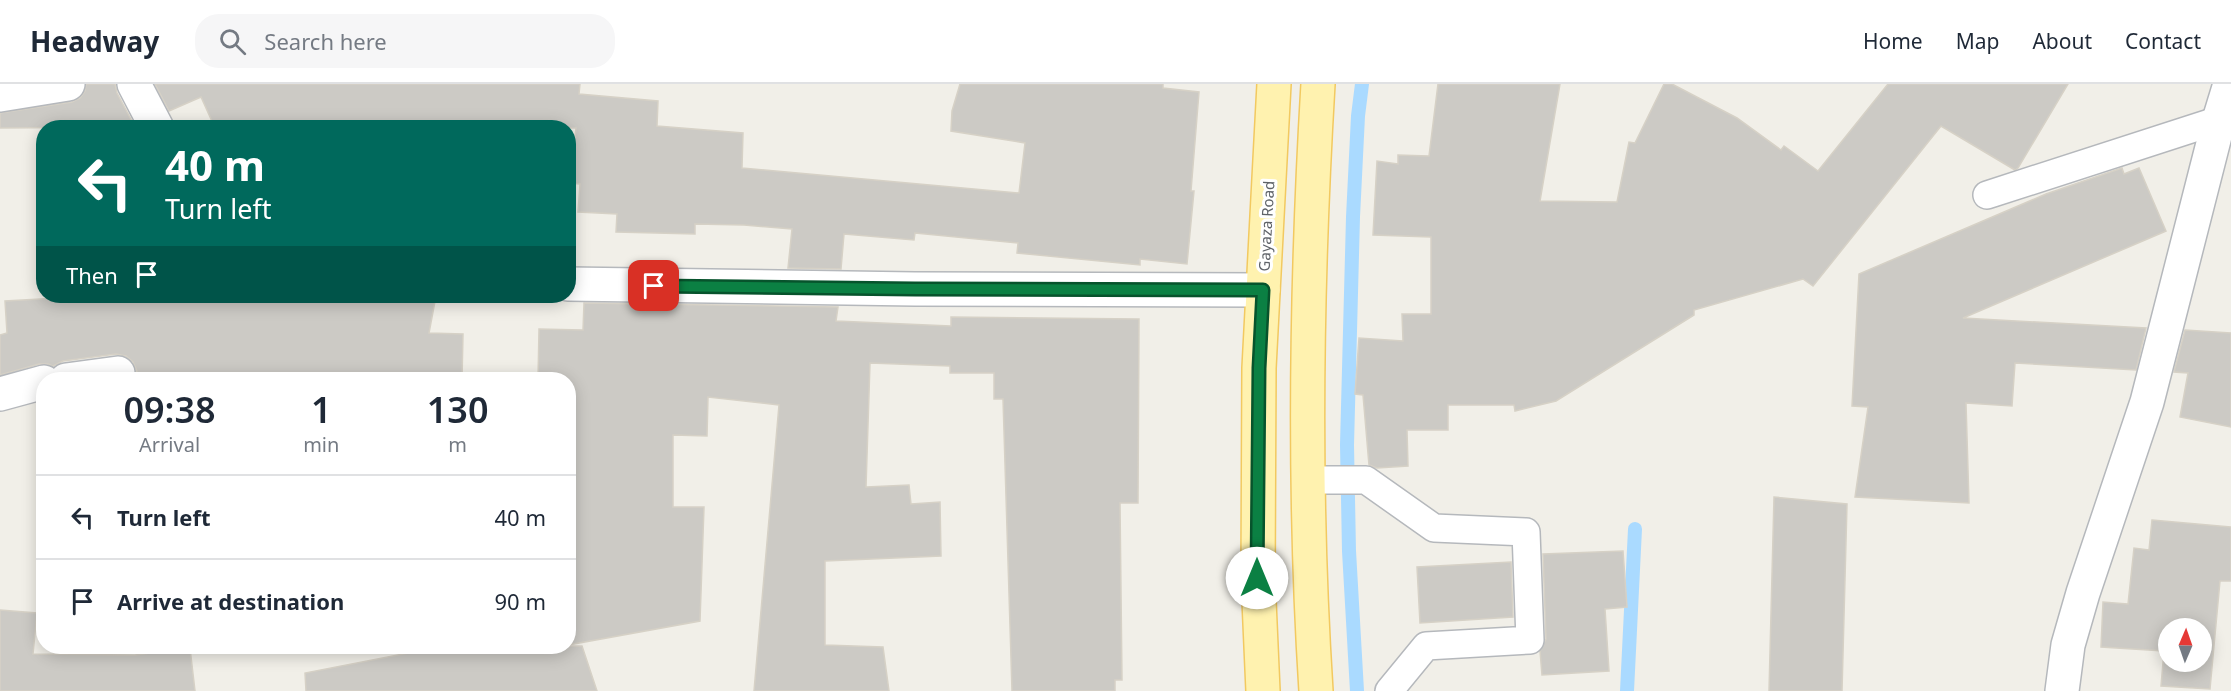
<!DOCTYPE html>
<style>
:root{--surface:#fff;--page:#f6f6f7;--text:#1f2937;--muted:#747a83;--line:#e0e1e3}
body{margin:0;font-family:"Noto Sans",sans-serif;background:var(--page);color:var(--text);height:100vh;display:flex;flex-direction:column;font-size:22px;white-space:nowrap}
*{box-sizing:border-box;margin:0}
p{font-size:20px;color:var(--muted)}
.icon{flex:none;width:33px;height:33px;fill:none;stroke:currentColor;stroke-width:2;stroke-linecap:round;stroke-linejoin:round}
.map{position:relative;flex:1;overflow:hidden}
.details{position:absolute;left:36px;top:288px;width:540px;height:282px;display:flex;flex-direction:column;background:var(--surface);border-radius:24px;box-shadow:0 3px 15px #0003}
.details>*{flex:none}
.guide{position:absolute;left:36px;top:36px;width:540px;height:183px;border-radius:24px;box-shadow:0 3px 15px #0003;background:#00695c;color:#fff;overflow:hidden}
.needle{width:39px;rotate:2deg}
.controls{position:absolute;left:2158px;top:534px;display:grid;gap:12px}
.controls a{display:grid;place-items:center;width:54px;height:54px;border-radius:50%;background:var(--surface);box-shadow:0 3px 15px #0003;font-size:30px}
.pin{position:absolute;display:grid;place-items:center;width:51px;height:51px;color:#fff;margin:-26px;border-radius:12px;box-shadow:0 3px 9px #0006}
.me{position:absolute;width:66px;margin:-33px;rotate:0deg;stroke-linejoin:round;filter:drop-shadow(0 0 4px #0008)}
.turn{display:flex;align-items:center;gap:21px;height:126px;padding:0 30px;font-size:27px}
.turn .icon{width:78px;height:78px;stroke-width:2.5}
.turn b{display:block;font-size:42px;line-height:51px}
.then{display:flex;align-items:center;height:57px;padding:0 30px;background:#0003;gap:12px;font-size:22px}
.eta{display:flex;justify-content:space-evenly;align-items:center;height:102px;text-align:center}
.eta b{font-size:36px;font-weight:600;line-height:42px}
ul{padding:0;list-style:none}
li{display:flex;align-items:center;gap:18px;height:84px;padding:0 30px;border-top:2px solid var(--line)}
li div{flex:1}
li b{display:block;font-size:22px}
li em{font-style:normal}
header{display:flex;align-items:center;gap:36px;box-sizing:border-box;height:84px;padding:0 30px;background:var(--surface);border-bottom:2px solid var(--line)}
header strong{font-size:28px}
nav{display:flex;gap:33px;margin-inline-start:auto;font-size:21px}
.search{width:420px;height:54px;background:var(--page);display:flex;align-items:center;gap:15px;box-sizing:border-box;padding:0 21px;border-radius:24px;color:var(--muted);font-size:22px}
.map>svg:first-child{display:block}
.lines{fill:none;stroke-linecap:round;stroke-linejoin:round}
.stream{stroke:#aadaff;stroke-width:14}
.building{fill:#cccac5;stroke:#d6d1c6;stroke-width:1.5;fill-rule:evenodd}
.service-casing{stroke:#b5b8bc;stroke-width:30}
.minor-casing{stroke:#b5b8bc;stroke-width:36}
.primary-casing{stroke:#f2c960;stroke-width:36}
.service{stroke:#fff;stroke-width:27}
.minor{stroke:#fff;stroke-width:33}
.primary{stroke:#fff2af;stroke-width:33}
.route-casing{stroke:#07532c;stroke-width:15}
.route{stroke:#0b8043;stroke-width:10}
.labels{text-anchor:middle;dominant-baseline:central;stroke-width:6;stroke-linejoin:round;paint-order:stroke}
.street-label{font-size:15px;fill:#5f6368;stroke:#fff}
</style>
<header>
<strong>Headway</strong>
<div class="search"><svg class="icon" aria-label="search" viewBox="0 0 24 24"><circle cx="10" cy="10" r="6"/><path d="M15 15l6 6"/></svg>Search here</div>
<nav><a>Home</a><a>Map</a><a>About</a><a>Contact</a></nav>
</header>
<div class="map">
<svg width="2231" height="607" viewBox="0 0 2231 607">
<rect width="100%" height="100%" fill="#f1efe8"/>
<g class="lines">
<g class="stream">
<polyline points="1357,607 1349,467 1347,361 1353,133 1358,32 1362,0"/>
<polyline points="1627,607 1635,445"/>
</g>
</g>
<g class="building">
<polygon points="86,0 115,0 117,9 135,43 0,44 0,29 72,18 80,14 85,7"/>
<polygon points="155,0 580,0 579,10 658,17 657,42 743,49 742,84 1019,109 1025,59 951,47 952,27 960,0 1163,0 1163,4 1199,8 1191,107 1194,107 1187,180 1140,175 1140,181 1017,169 1018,159 915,149 914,156 844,150 841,185 788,184 792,145 744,141 695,140 695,150 616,148 617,130 578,128 580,100 570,99 576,44 215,44 201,13 169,27"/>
<polygon points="1438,0 1560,0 1540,117 1617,118 1629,58 1635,59 1664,0 1672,0 1737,34 1781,66 1784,62 1818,87 1888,0 2068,0 2018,84 2015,86 1941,42 1813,202 1803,195 1694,226 1694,231 1556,317 1515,327 1514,321 1448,321 1448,346 1407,346 1408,382 1377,384 1369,381 1363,311 1355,310 1359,254 1403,257 1402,230 1431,230 1431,153 1373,151 1377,77 1398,80 1398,71 1429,72"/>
<polygon points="2122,84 2124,90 2139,84 2166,147 1963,234 2146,244 2136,286 2015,279 2012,322 1966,319 1969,419 1855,413 1868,323 1852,322 1859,190 2046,110"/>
<polygon points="94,212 436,212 429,249 463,250 462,296 135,296 137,287 133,278 126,272 116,270 63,277 53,282 48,280 39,280 0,291 0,251 7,249 5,217"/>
<polygon points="584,219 838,223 836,237 951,242 951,233 1139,235 1138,419 1120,419 1122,596 1115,596 1115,607 1012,607 1003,315 994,315 994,289 950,289 950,282 870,279 866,403 909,401 911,420 940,418 941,472 825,477 825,561 883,563 889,607 754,607 779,321 708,313 707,352 673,351 673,423 704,423 700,537 568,561 568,296 538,296 539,245 583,246"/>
<polygon points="2185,246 2231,249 2231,343 2180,333 2188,289 2174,288"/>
<polygon points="1774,413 1847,420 1842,607 1769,607"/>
<path d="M2152,436l79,7v54h-11l-10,108 -49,-3 3,-35 -63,-4 2,-45 25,2 6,-56 15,2zM2169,544h33v34h-33z"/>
<polygon points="1623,467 1627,523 1605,525 1609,587 1542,591 1540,567 1546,555 1543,470"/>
<polygon points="1511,478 1513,533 1420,539 1417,483"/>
<polygon points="0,526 37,529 33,570 135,571 190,564 195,607 0,607"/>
<polygon points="444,562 582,562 597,607 306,607 305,589"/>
</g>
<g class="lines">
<defs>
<g id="service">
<polyline points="1987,111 2219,36"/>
<polyline points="1309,396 1366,396 1434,444 1526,448 1530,556 1426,562 1389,607"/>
</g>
<g id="minor">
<polyline points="134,0 157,44"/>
<polyline points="0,11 68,0"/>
<polyline points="568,200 915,205 1263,206"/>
<polyline points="66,296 118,289"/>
<polyline points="0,310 44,298"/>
<polyline points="2062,607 2068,561 2083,509 2147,318 2219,36 2230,0"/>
</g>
<g id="primary">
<polyline points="1263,607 1258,494 1259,284 1274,0"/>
<path d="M1316,607c-13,-202 -10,-405 2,-607"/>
</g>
</defs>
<use href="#service" class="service-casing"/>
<use href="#minor" class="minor-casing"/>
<use href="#primary" class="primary-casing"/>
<use href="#service" class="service"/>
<use href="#minor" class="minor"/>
<use href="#primary" class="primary"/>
</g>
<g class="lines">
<defs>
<polyline id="route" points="654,202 915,205 1263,206 1259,284 1257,494"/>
</defs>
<use href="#route" class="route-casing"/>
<use href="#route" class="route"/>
</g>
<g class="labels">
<g class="street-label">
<text transform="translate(1266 142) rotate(-87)">Gayaza Road</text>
</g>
</g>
</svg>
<div class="controls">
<a><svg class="needle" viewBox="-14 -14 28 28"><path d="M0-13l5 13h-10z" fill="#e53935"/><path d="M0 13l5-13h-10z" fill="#747a83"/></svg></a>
</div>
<div class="pin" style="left:654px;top:202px;background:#d93025"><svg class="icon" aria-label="arrive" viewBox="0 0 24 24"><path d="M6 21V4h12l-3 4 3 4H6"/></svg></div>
<svg class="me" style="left:1257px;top:494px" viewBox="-20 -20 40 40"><circle r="19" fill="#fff"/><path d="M0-13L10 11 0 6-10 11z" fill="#0b8043"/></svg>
<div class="guide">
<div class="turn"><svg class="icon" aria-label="left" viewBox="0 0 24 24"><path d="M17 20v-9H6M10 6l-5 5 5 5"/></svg><div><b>40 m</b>Turn left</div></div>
<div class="then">Then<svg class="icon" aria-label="arrive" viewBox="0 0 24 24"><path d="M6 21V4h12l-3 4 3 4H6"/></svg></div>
</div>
<section class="details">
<div class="eta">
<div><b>09:38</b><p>Arrival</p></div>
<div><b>1</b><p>min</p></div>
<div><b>130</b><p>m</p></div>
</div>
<ul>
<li><svg class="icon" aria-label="left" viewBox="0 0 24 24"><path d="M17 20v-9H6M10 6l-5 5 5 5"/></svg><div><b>Turn left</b></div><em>40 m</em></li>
<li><svg class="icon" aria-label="arrive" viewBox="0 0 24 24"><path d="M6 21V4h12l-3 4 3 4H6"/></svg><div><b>Arrive at destination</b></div><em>90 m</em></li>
</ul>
</section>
</div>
